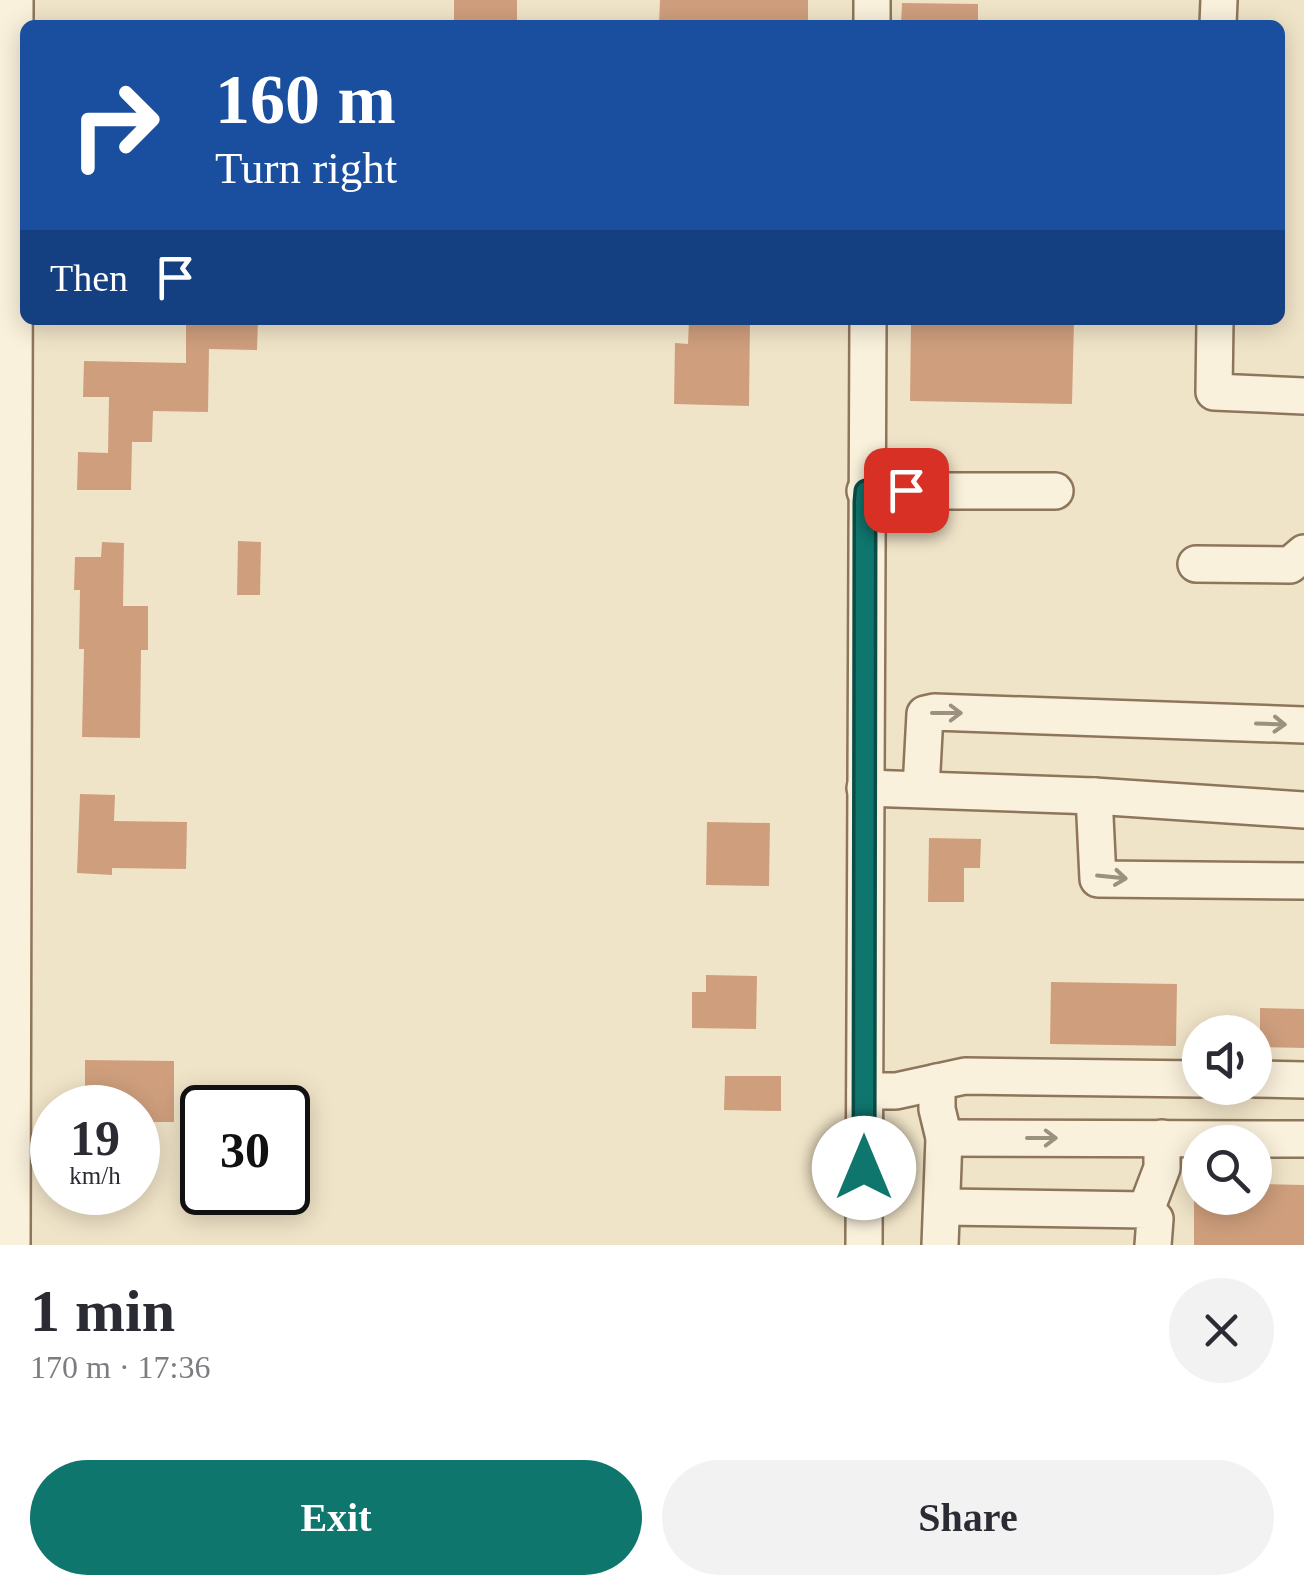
<!DOCTYPE html>
<meta charset="utf-8">
<style>
:root{--surface:#fff;--page:#f2f2f3;--text:#2b2b33;--muted:#7c7c81;--accent:#0f766e}
body{margin:0;font-family:Georgia,serif;background:var(--page);color:var(--text);height:100vh;display:flex;flex-direction:column;font-size:38px;white-space:nowrap}
*{box-sizing:border-box;margin:0}
p{font-size:32px;color:var(--muted)}
.icon{flex:none;width:55px;height:55px;fill:none;stroke:currentColor;stroke-width:2;stroke-linecap:round;stroke-linejoin:round}
.map{position:relative;height:1245px;overflow:hidden}
.sheet{display:flex;flex-direction:column;background:var(--surface);flex:1}
.sheet>*{flex:none}
.guide{position:absolute;left:20px;top:20px;width:1265px;height:305px;border-radius:15px;box-shadow:0 5px 25px #0003;background:#1a4fa0;color:#fff;overflow:hidden}
.controls{position:absolute;left:1182px;top:1015px;display:grid;gap:20px}
.controls a{display:grid;place-items:center;width:90px;height:90px;border-radius:50%;background:var(--surface);box-shadow:0 5px 25px #0003;font-size:50px}
.speed{position:absolute;left:30px;top:1085px;display:flex;gap:20px;font-size:50px;font-weight:700;text-align:center}
.speed>*{display:grid;place-content:center;width:130px;height:130px;border-radius:50%;background:var(--surface);box-shadow:0 5px 25px #0003;line-height:1}
.speed small{font-size:25px;font-weight:400}
.speed .limit{border:5px solid #111;border-radius:15px;background:#fff;color:#111}
.pin{position:absolute;display:grid;place-items:center;width:85px;height:85px;color:#fff;margin:-42px;border-radius:20px;box-shadow:0 5px 15px #0006}
.me{position:absolute;width:110px;margin:-55px;rotate:0deg;stroke-linejoin:round;filter:drop-shadow(0 0 8px #0008)}
.turn{display:flex;align-items:center;gap:35px;height:210px;padding:0 30px;font-size:45px}
.turn .icon{width:130px;height:130px;stroke-width:2.5}
.turn b{display:block;font-size:70px;line-height:85px}
.then{display:flex;align-items:center;height:95px;padding:0 30px;background:#0003;gap:20px;font-size:38px}
.round{display:grid;place-items:center;flex:none;width:105px;height:105px;border-radius:52px;background:var(--page)}
.headline{display:flex;align-items:center;justify-content:space-between;height:170px;padding:0 30px}
h1{font-size:60px;font-weight:600;line-height:75px}
.cta{display:flex;gap:20px;margin-top:auto;padding:20px 30px}
.cta a{flex:1;height:115px;border-radius:60px;background:var(--accent);color:#fff;font-size:40px;font-weight:600;line-height:115px;text-align:center}
.cta a+a{background:var(--page);color:var(--text)}
.map>svg:first-child{display:block}
.building{fill:#cf9f7d}
.lines{fill:none;stroke-linecap:round;stroke-linejoin:round}
.minor-casing{stroke:#8d765c;stroke-width:40}
.minor{stroke:#faf1dc;stroke-width:35}
.oneway{stroke:#9c907e}
.route-casing{stroke:#0a4d48;stroke-width:25}
.route{stroke:#0f766e;stroke-width:18}
</style>
<div class="map">
<svg width="1304" height="1245" viewBox="0 0 1304 1245">
<rect width="100%" height="100%" fill="#f0e4c8"/>
<g class="building">
<rect x="454" y="0" width="63" height="25"/>
<polygon points="660,0 808,0 808,25 659,25"/>
<polygon points="902,3 978,4 978,25 901,25"/>
<polygon points="186,320 258,320 257,350 209,349 208,412 153,411 152,442 132,442 131,490 77,490 78,452 108,453 109,397 83,397 84,361 186,363"/>
<polygon points="689,320 750,320 749,406 674,404 675,343 688,344"/>
<polygon points="911,320 1074,320 1072,404 910,401"/>
<polygon points="238,541 261,542 260,595 237,595"/>
<polygon points="102,542 124,543 123,606 148,606 148,650 141,650 140,738 82,737 84,649 79,649 80,590 74,590 75,557 101,557"/>
<polygon points="80,794 115,795 114,821 187,822 186,869 112,868 112,875 77,873"/>
<polygon points="707,822 770,823 769,886 706,885"/>
<polygon points="929,838 981,839 980,868 964,868 964,902 928,902"/>
<polygon points="706,975 757,976 756,1029 692,1028 692,992 706,992"/>
<polygon points="1051,982 1177,984 1176,1046 1050,1044"/>
<polygon points="1260,1008 1304,1009 1304,1048 1260,1047"/>
<polygon points="85,1060 174,1061 174,1122 138,1122 138,1108 106,1108 106,1098 85,1098"/>
<polygon points="725,1076 781,1076 781,1111 724,1110"/>
<polygon points="1255,1184 1304,1185 1304,1245 1194,1245 1194,1198 1255,1198"/>
</g>
<g class="lines">
<defs>
<g id="minor">
<polyline points="872,25 872,0"/>
<polyline points="1218,25 1219,0"/>
<polyline points="1215,320 1214,392 1304,396"/>
<polyline points="865,491 1055,491"/>
<polyline points="1196,564 1290,565 1304,553"/>
<polyline points="865,788 1094,796 1304,810"/>
<polyline points="921,789 925,714 934,712 1304,725"/>
<polyline points="1094,796 1098,879 1304,881"/>
<polyline points="1255,1079 1304,1080"/>
<polyline points="937,1082 937,1109 944,1138 940,1245"/>
<polyline points="865,1091 896,1091 965,1076 1200,1079"/>
<polyline points="944,1138 1304,1139"/>
<polyline points="942,1207 1146,1210 1155,1219 1153,1245"/>
<polyline points="1146,1210 1162,1168 1162,1138"/>
<polyline points="12,1245 15,0"/>
<polyline points="864,1245 868,320"/>
</g>
</defs>
<use href="#minor" class="minor-casing"/>
<use href="#minor" class="minor"/>
</g>
<defs><path id="oneway-shaft" d="M-6 0H5M1.5-3L5.5 0L1.5 3" fill="none" stroke-width="1.6" stroke-linecap="round" stroke-linejoin="round" transform="scale(2.5)"/></defs>
<g class="oneway">
<use href="#oneway-shaft" transform="translate(947 713)"/>
<use href="#oneway-shaft" transform="translate(1271 724) rotate(2)"/>
<use href="#oneway-shaft" transform="translate(1112 877) rotate(6)"/>
<use href="#oneway-shaft" transform="translate(1042 1138)"/>
</g>
<g class="lines">
<defs>
<polyline id="route" points="864,1168 865,502 866,491 906,490"/>
</defs>
<use href="#route" class="route-casing"/>
<use href="#route" class="route"/>
</g>
</svg>
<div class="controls">
<a><svg class="icon" aria-label="sound" viewBox="0 0 24 24"><path d="M4 9h4l5-4v14l-5-4H4zM17 9q2 3 0 6"/></svg></a>
<a><svg class="icon" aria-label="search" viewBox="0 0 24 24"><circle cx="10" cy="10" r="6"/><path d="M15 15l6 6"/></svg></a>
</div>
<div class="speed"><div>19<small>km/h</small></div><div class="limit">30</div></div>
<div class="pin" style="left:906px;top:490px;background:#d93025"><svg class="icon" aria-label="arrive" viewBox="0 0 24 24"><path d="M6 21V4h12l-3 4 3 4H6"/></svg></div>
<svg class="me" style="left:864px;top:1168px" viewBox="-20 -20 40 40"><circle r="19" fill="#fff"/><path d="M0-13L10 11 0 6-10 11z" fill="#0f766e"/></svg>
<div class="guide">
<div class="turn"><svg class="icon" aria-label="right" viewBox="0 0 24 24"><path d="M7 20v-9h11M14 6l5 5-5 5"/></svg><div><b>160 m</b>Turn right</div></div>
<div class="then">Then<svg class="icon" aria-label="arrive" viewBox="0 0 24 24"><path d="M6 21V4h12l-3 4 3 4H6"/></svg></div>
</div>
</div>
<section class="sheet">
<div class="headline"><div><h1>1 min</h1><p>170 m · 17:36</p></div><a class="round"><svg class="icon" aria-label="close" viewBox="0 0 24 24"><path d="M6 6l12 12M18 6L6 18"/></svg></a></div>
<div class="cta"><a>Exit</a><a>Share</a></div>
</section>
